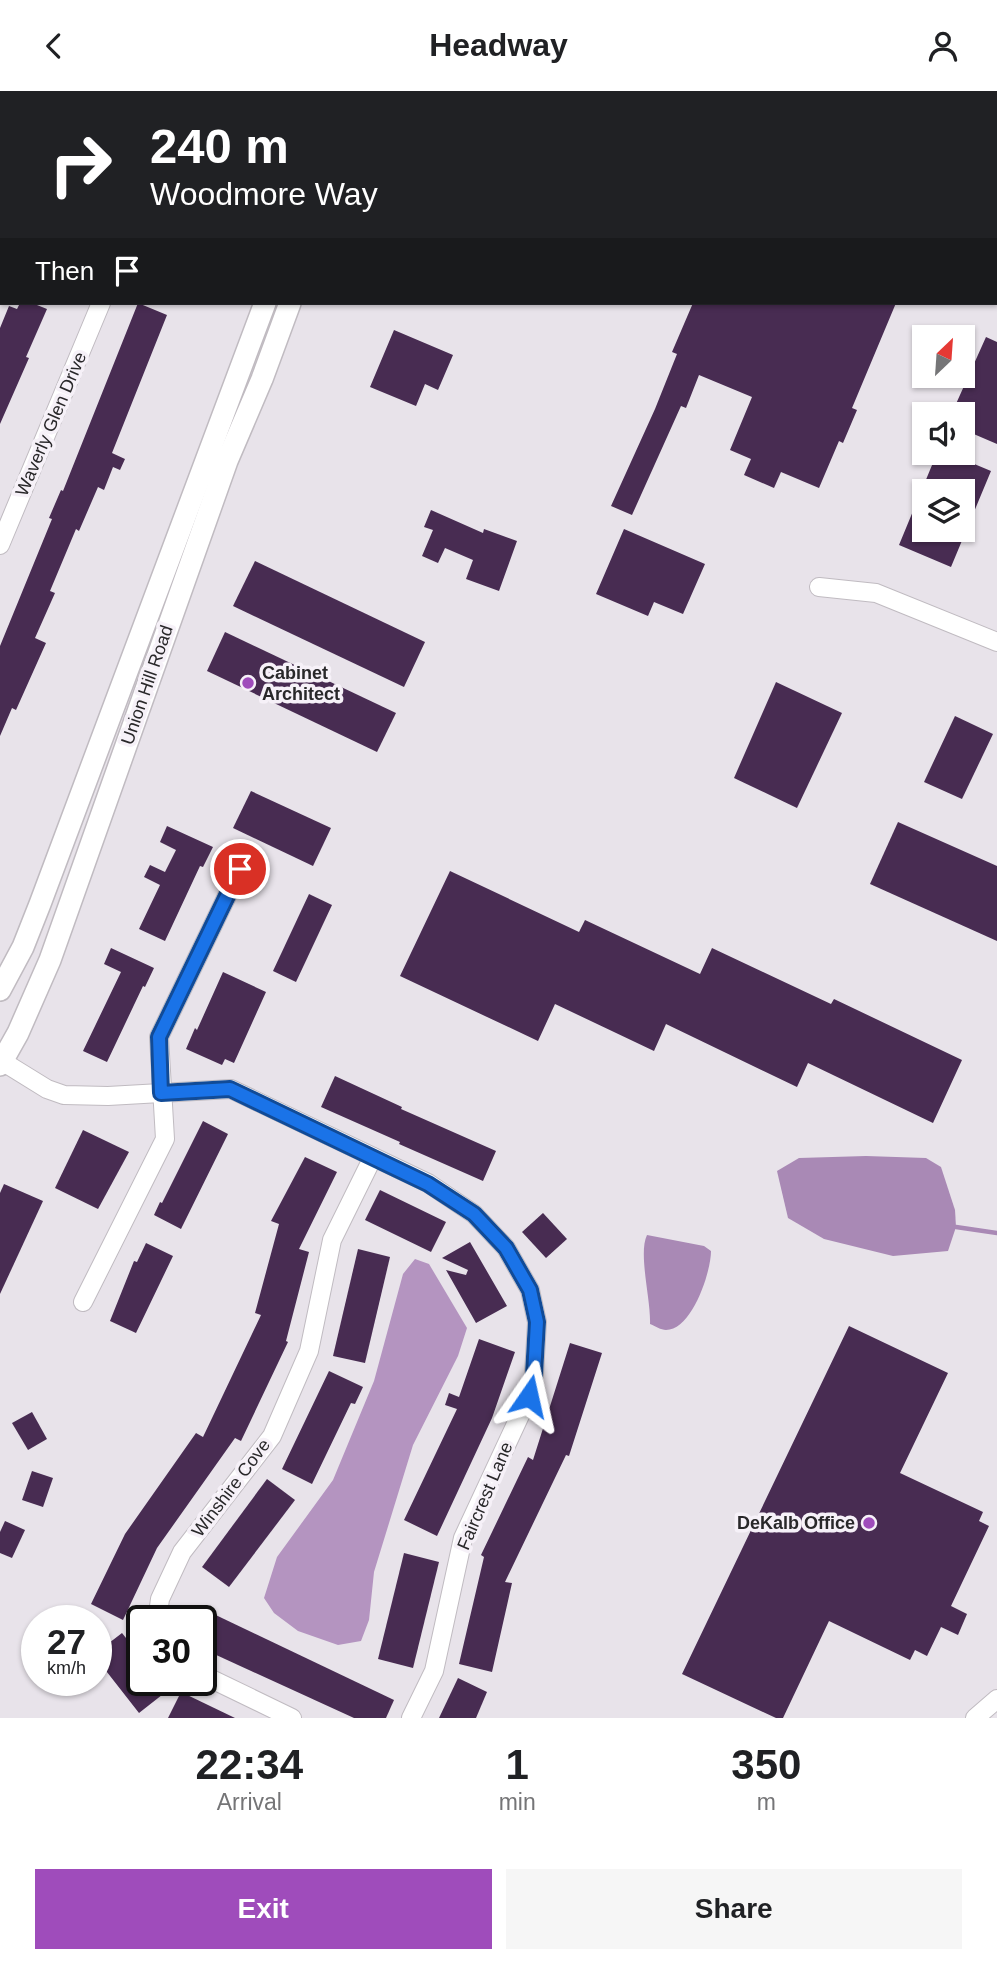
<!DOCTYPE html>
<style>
:root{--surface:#fff;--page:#f6f6f6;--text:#202124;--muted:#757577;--accent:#9f4cbb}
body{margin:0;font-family:Arial,sans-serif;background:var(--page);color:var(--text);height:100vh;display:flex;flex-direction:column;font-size:26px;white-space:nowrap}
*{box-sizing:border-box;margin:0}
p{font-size:23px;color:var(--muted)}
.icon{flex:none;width:38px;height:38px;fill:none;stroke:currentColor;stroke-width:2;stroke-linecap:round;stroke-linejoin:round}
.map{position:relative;height:1627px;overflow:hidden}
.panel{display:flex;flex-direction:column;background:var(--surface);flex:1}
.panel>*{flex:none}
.banner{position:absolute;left:0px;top:0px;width:998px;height:214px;box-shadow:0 2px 5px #0004;background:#202124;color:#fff;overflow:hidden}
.needle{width:46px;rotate:25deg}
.controls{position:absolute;left:912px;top:234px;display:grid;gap:14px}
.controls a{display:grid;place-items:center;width:63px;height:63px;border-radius:0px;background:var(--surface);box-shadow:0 2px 5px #0004;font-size:35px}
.speed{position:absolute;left:21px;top:1514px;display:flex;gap:14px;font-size:35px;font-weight:700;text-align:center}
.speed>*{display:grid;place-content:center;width:91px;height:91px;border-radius:50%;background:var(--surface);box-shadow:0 2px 5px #0004;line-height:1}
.speed small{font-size:18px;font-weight:400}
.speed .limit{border:4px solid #111;border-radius:10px;background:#fff;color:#111}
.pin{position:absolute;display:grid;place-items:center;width:60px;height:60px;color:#fff;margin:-30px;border:4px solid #fff;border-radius:50%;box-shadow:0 2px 7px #0007}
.me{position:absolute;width:77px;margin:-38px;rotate:11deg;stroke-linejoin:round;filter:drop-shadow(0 0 5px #0008)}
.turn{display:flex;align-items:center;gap:24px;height:147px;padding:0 35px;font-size:32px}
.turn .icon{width:91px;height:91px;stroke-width:2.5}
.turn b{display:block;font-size:49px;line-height:60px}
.then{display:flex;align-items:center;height:66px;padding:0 35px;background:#0003;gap:14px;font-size:26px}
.eta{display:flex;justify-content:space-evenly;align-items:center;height:119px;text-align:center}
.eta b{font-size:42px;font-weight:700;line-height:49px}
.action{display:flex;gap:14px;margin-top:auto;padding:14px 35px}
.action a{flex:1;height:80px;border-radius:0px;background:var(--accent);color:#fff;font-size:28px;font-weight:700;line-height:80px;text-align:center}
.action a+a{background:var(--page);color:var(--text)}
header{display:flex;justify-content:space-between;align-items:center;height:91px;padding:0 35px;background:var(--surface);font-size:32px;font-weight:700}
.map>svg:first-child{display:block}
.forest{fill:#b494c0}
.water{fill:#a989b5}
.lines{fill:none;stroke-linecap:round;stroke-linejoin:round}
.stream{stroke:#a989b5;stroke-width:4.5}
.building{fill:#482c52;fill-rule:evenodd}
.minor-casing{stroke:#c0bbc1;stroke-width:20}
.tertiary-casing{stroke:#c0bbc1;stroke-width:24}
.minor{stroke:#fff;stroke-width:18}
.tertiary{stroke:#fff;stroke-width:21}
.route-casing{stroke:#114b97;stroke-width:18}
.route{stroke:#1a73e8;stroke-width:12}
.poi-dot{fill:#9f4cbb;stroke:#f6f1f8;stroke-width:2.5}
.labels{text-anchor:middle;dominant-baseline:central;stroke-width:7;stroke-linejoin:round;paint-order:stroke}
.street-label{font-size:18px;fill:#29282a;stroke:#f6f1f8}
.poi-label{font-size:18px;font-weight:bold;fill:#29282a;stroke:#f6f1f8;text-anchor:start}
</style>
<header><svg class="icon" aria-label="back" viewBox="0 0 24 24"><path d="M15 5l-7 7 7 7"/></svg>Headway<svg class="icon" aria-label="person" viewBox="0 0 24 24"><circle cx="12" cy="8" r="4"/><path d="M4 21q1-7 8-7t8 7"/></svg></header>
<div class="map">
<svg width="997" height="1627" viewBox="0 0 997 1627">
<rect width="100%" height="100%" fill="#e8e3ea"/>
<polygon class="forest" points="415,1168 429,1173 467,1237 458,1265 413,1354 374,1481 369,1529 361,1550 338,1554 298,1540 274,1522 264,1507 277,1466 333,1389 374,1290 403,1183"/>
<g class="water">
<polygon points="866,1065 926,1067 941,1076 955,1119 956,1136 948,1160 893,1165 824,1148 788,1127 777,1080 799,1067"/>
<path d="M647,1144l57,11 7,5c0,21 -19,79 -45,79 -5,0 -11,-4 -16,-6 1,-25 -12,-70 -3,-89z"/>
</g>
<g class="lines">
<polyline class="stream" points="956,1136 997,1142"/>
</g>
<g class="building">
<polygon points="20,212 32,212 47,218 26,266 29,267 0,333 0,237 9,215 17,218"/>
<polygon points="138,212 167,224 112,362 125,368 120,379 113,376 104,399 98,396 79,440 76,438 50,500 55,502 35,547 46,552 16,619 12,617 0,645 0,555 52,428 49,427 61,399 63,400"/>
<polygon points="693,212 896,212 852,317 857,319 843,352 839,350 819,397 781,381 774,397 744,384 751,368 730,359 752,306 699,284 686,317 681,315 632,424 611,415 655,318 677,263 672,261"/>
<polygon points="394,239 453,264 438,299 425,293 416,315 370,296"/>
<polygon points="986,246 997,251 997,353 962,338 962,324 951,324"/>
<path d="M937,362h11l43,18 -40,96 -52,-22zM924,401h38v38h-38z"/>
<polygon points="431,419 483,442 484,438 517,450 499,500 466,488 473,469 445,457 438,472 422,465 433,439 424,436"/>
<polygon points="624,438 705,473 683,523 654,511 648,525 596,503"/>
<polygon points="255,470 425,551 404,596 233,515"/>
<polygon points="225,541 396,622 377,661 207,580"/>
<polygon points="776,591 842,622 797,717 734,687"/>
<polygon points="955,625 993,643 962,708 924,691"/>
<polygon points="251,700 331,737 313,775 233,737"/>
<polygon points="898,731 997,775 997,850 870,793"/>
<polygon points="167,735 213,756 203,776 200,775 165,850 139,838 160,794 144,786 150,774 165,781 176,759 160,751"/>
<polygon points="450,780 579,841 585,829 700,883 712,857 831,913 834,908 962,969 933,1032 808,972 797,996 666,933 654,960 555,913 538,950 400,885"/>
<polygon points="309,803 332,814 296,891 273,880"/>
<polygon points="111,857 154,877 145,896 143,895 107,971 83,960 121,881 104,873"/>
<polygon points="223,881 266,901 234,972 225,968 222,974 186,958 195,937 197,939"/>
<polygon points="335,985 402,1016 401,1018 496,1060 483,1090 399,1053 400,1051 321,1016"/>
<polygon points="203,1030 228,1043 181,1138 154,1124 160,1111 162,1112"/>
<polygon points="83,1039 129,1061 98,1118 55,1097"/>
<polygon points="305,1066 337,1081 299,1158 309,1161 286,1250 288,1251 241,1350 235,1347 157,1457 123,1529 91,1513 125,1443 196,1342 203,1346 261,1224 255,1222 279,1133 271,1130"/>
<polygon points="4,1093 43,1110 0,1203 0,1102"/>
<polygon points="380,1099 446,1131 431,1161 365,1129"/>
<polygon points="543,1122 567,1148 546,1167 522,1141"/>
<polygon points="470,1151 507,1215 476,1232 446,1179 466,1184 468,1179 442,1167"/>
<polygon points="146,1152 173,1165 136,1242 110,1230 134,1170 137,1171"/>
<polygon points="358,1158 390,1166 365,1272 333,1265"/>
<polygon points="849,1235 948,1282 900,1382 983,1421 979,1430 989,1435 951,1515 967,1523 958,1544 941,1536 927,1565 915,1559 910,1569 829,1530 783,1627 776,1627 682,1583"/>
<polygon points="479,1248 515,1261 492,1327 437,1445 404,1429 457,1318 445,1314 449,1302 459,1306"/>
<polygon points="570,1252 602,1262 569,1365 566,1364 505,1491 512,1492 492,1581 459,1573 484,1466 481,1464 528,1366 533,1369"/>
<polygon points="329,1280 363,1296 355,1313 351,1312 312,1393 282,1378"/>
<polygon points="32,1321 47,1348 28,1359 12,1332"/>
<polygon points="32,1380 53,1387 43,1416 22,1409"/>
<polygon points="267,1388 295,1409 229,1496 202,1476"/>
<polygon points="5,1430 25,1439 12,1467 0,1462 0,1441"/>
<polygon points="404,1462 439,1471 413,1577 378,1568"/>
<polygon points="201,1517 394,1609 386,1627 354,1627 201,1557"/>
<polygon points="122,1542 142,1567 142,1589 159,1589 167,1600 139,1622 96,1567 96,1562"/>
<polygon points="458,1587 487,1601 476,1627 439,1627"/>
<polygon points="181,1601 235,1627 168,1627"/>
</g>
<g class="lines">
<defs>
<g id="minor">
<polyline points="0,23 2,24"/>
<polyline points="0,454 101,212"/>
<polyline points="819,496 876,502 997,551"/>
<polyline points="0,969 47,998 64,1004 108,1005 231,998 428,1092 474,1123 506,1157 530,1199 537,1231 534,1283 529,1305 463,1447 434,1580 411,1627"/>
<polyline points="83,1211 165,1048 159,946 240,778"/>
<polyline points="157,1530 160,1508 182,1461 272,1345 309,1260 332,1149 373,1066"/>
<polyline points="201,1583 292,1627"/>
<polyline points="975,1627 997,1608"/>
</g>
<g id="tertiary">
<polyline points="353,2 354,0"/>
<polyline points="376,2 377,0"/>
<polyline points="0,899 23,856 40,813 265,212"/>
<polyline points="0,974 18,942 50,869 227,370 262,288 290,212"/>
</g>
</defs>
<use href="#minor" class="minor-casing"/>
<use href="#tertiary" class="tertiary-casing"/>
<use href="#minor" class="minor"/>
<use href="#tertiary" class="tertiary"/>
</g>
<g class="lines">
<defs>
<polyline id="route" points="240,778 159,946 161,1002 230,998 428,1093 474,1123 506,1157 530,1199 537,1231 534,1283 529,1305"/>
</defs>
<use href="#route" class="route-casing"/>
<use href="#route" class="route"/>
</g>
<g class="poi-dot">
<circle cx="248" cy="592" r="7"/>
<circle cx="869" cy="1432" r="7"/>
</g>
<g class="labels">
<g class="street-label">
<text transform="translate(51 333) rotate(-67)">Waverly Glen Drive</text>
<text transform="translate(147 594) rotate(-71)">Union Hill Road</text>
<text transform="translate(231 1397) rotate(-53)">Winshire Cove</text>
<text transform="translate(485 1405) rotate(-67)">Faircrest Lane</text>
</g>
<g class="poi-label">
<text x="262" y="582">Cabinet<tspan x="262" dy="21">Architect</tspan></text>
<text x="855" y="1432" text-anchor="end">DeKalb Office</text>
</g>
</g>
</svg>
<div class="controls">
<a><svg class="needle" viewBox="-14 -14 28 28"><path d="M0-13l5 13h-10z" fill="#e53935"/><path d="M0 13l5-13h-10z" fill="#757577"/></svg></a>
<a><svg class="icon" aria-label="sound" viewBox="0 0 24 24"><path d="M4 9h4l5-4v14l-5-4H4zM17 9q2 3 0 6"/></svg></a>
<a><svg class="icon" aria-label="layers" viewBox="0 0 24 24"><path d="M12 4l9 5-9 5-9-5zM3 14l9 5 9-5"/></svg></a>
</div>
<div class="speed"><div>27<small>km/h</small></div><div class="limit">30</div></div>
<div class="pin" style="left:240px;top:778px;background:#d93025"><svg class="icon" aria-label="arrive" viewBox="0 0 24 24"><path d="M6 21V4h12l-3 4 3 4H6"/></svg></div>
<svg class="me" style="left:529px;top:1305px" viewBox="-20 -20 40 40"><path d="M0-17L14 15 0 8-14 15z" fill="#1a73e8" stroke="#fff" stroke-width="4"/></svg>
<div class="banner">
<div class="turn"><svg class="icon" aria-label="right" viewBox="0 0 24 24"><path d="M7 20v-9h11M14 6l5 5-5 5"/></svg><div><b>240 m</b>Woodmore Way</div></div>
<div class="then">Then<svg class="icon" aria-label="arrive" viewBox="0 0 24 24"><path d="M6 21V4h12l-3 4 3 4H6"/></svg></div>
</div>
</div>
<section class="panel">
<div class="eta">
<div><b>22:34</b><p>Arrival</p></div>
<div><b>1</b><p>min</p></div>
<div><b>350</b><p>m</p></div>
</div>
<div class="action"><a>Exit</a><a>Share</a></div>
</section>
